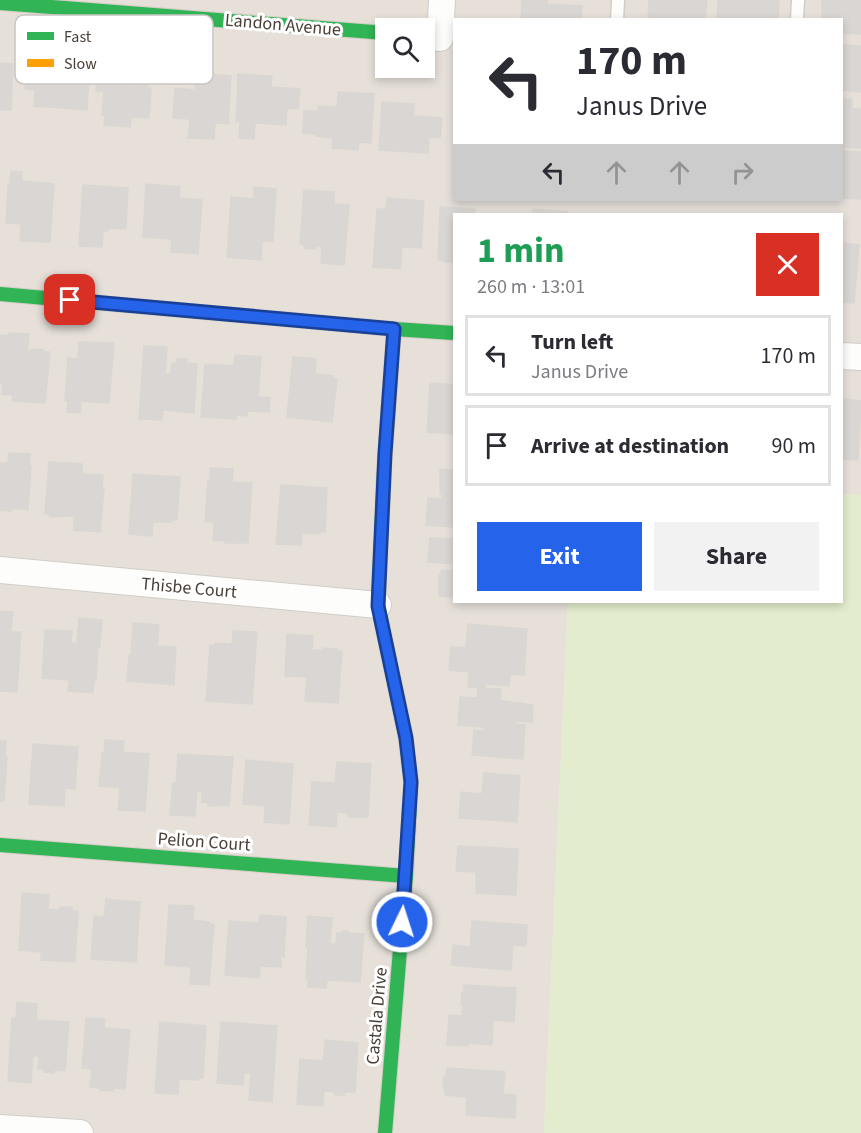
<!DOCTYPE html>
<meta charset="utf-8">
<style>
:root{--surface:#fff;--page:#f2f2f3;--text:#2b2b33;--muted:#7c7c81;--line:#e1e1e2;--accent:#2563eb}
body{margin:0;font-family:"Source Sans 3",sans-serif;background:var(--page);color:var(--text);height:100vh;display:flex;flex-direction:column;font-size:22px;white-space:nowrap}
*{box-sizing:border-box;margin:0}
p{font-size:20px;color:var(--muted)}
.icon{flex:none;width:33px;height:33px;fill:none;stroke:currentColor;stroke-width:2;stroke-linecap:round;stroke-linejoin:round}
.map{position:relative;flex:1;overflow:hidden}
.sheet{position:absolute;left:453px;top:213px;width:390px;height:390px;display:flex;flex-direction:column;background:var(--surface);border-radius:0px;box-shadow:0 3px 9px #0003}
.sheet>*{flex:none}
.hud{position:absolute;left:453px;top:18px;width:390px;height:183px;border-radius:0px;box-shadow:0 3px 9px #0003;background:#fff;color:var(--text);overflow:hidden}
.buttons{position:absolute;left:375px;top:18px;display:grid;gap:12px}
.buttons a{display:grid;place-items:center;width:60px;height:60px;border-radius:0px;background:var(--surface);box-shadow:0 3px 9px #0003;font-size:30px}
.pin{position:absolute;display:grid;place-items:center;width:51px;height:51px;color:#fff;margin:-26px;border-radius:12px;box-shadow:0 3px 9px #0006}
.me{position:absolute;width:66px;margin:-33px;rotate:4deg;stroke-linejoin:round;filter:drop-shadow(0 0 4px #0008)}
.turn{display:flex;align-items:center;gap:21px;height:126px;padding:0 24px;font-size:27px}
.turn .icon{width:78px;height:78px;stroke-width:2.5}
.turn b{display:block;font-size:42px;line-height:51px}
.lanes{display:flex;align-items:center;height:57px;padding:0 24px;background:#0003;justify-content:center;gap:30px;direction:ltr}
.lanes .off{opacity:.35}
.round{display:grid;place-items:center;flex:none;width:63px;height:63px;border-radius:0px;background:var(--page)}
.summary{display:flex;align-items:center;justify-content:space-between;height:102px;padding:0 24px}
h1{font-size:36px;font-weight:700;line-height:45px;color:#1e9e55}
.button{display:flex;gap:12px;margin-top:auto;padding:12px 24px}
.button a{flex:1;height:69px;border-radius:0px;background:var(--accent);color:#fff;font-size:24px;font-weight:700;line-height:69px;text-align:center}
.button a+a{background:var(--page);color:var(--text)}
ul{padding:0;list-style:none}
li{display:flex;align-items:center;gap:18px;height:81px;margin:0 12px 9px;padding:0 12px;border:3px solid var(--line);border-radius:0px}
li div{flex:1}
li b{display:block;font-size:22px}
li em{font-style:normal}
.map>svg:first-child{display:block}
.residential{fill:#e6e0d9;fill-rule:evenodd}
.green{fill:#e3eccc}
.building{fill:#dad6d3;stroke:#dad6d2;stroke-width:1.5}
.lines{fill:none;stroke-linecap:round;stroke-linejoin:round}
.lane-casing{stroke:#d0cdc9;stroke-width:15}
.street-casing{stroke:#d0cdc9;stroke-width:28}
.fast-casing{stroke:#d3ccc4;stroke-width:16}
.slow-casing{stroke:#d3ccc4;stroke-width:16}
.lane{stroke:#fdfdfc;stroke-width:12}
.street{stroke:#fdfdfc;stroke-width:26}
.fast{stroke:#30b455;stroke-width:14}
.slow{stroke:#ff9f0a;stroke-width:14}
.route-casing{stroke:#184099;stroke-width:15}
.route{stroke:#2563eb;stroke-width:10}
.labels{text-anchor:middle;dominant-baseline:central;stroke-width:6;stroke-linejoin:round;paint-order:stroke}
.street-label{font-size:18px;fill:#493f37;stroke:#fff}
.key{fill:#fff;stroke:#c8c5c3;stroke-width:1.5}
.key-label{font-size:16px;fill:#493f37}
</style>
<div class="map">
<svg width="861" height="1133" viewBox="0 0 861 1133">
<rect width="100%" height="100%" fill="#f2efec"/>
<path class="residential" d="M0,0h861v495l-19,-1v-280h-388v388h114l-24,531h-544zM454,20h388v180h-388zM386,28h38v40h-38z"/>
<polygon class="green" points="842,494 861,495 861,1133 544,1133 568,602 842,602"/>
<g class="building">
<polygon points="522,0 547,0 547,4 582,6 581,20 521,20"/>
<polygon points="649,0 707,0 705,20 648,20"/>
<polygon points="718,0 779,0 778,20 717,20"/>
<polygon points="822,0 861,0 861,34 842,33 842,20 822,20"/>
<polygon points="842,45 861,46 861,92 842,90"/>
<polygon points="56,61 90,63 87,110 34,106 35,90 25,89 27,70 55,72"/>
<polygon points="0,63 13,64 11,110 0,110"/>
<polygon points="97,67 124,68 124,76 130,76 129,86 138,86 138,84 148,85 148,88 151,88 149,118 131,117 130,127 104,125 105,115 102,115 104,91 96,91"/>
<polygon points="196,73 231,76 228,124 215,123 214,139 188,138 190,119 173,118 175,88 195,90"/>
<polygon points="238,74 272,76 271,87 300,89 298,109 287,108 286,125 255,123 254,139 239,138 240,122 236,122 238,84 237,83"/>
<polygon points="338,92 374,94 371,143 359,142 358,150 332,148 333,138 316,136 316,134 303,133 304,111 318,111 318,106 337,107"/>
<polygon points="842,99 852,99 852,109 861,109 861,148 842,147"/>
<polygon points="382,102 414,104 413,116 442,118 440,138 429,137 428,153 379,150"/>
<polygon points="842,151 861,152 861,199 842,198"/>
<polygon points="11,171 22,172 21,181 54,184 50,242 20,241 21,224 6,223 8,185 10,185"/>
<polygon points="146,184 180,187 179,198 202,200 198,254 171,252 172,239 143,237"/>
<polygon points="83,185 128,188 126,229 108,228 108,231 103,231 102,247 79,246"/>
<polygon points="254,187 276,189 273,241 262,241 261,260 227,257 231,197 254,199"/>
<polygon points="304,190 334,192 334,204 349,205 344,265 321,263 322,247 316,246 316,249 304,248 304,245 300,244"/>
<polygon points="387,198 424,201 421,248 402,247 400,269 373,267 377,209 386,209"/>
<polygon points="440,207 475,209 474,214 454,214 454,262 443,262 443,260 438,260"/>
<polygon points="533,209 568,212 568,214 532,214"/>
<polygon points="842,243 859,245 854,303 842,302"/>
<polygon points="9,333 29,334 27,351 30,351 31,349 44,350 44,352 50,352 45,403 12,401 13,395 2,394 3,384 0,384 0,335 9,336"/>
<polygon points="79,342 114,343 109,403 81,401 80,413 67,412 68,401 65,400 68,358 78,359"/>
<polygon points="144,346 167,347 165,374 171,374 172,363 177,363 177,359 187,359 186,363 197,364 194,413 163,410 162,420 139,419"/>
<polygon points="235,355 261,357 258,397 270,398 269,412 248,411 247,416 236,415 236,419 201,417 205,364 234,366"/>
<polygon points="293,357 316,359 315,374 333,376 332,378 337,379 332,422 287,417"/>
<polygon points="430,383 454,385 454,434 427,432"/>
<polygon points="843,399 861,401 858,460 842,459 842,400"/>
<polygon points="9,453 30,454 29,466 31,466 28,510 11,508 11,511 0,510 0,463 8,463"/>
<polygon points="49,462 82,464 82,474 103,475 102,488 104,488 100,532 74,530 74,516 50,517 50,515 45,514"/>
<polygon points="210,468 233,469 232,482 252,483 248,543 225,543 225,541 213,540 214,522 205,522 208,480 210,480"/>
<polygon points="440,469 454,470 454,527 426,525 428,498 442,499 442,494 440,494"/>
<polygon points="133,474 180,477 177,520 171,520 171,522 153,522 152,536 129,534"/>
<polygon points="281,485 327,488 325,532 320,531 320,534 302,533 301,545 276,544"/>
<polygon points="430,538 454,539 454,597 439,596 439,575 441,575 441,570 453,571 454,564 428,562"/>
<polygon points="0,611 13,612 11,632 21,632 17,692 0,691"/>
<polygon points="79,618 102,620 100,647 98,647 96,680 94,679 93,693 68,691 69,680 42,678 45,630 72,631 71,643 77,644"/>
<polygon points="133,623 159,625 157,646 176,647 174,685 127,681 129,655 131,655"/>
<polygon points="468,624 527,629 524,675 510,674 509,686 485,684 485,688 468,687 469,672 449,670 451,647 466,648"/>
<polygon points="233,631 257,632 252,704 206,701 210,645 215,646 215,643 232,644"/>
<polygon points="287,634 313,636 312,650 323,650 323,648 337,649 336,651 342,651 338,703 305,701 307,677 285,676"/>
<polygon points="478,688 501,689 500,700 503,701 533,705 532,722 515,721 515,724 525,725 523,759 472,755 474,730 484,731 484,727 458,725 460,697 477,698"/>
<polygon points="105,740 124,741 123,752 149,754 145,811 118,810 120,788 99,786 102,753 104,753"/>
<polygon points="0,741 6,741 5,757 7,757 4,801 0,801"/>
<polygon points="33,744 78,747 75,789 65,788 64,806 29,804"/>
<polygon points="178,754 233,757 229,806 215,805 215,806 208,806 208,803 202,802 202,791 197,791 195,816 170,815 173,783 176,784"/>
<polygon points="246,760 293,764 289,824 264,822 265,806 243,804"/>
<polygon points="337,762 371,764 368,817 348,817 348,813 337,812 336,827 309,825 312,782 335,783"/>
<polygon points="484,773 520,776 517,822 459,818 461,792 482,794"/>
<polygon points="458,846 518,849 516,895 476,893 476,872 456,871"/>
<polygon points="22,893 49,895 48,909 60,910 60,907 72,907 72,911 78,911 75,962 41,960 41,952 19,950"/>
<polygon points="106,899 140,902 136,962 91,959 94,916 104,917"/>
<polygon points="169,905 194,906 193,920 210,922 209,924 214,925 209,985 190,984 191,967 165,965"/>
<polygon points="260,915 286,917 284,957 281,957 281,967 260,966 259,978 225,975 229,921 259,923"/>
<polygon points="308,916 332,918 330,944 336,944 337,933 342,933 342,931 348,931 348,933 364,934 360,982 327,980 326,988 308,987 308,979 306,978 308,948 306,947"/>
<polygon points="472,921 527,925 526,946 513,945 511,970 451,965 453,945 470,947"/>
<polygon points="464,985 516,988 514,1022 493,1020 492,1045 468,1043 468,1046 447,1045 449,1015 462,1016 463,1005 461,1005 462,992 464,992"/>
<polygon points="17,1002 37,1004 36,1020 69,1022 65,1071 54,1070 54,1073 44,1072 44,1069 38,1069 39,1056 33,1056 31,1083 8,1081 12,1018 16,1018"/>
<polygon points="86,1018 105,1019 104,1028 130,1030 125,1089 114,1088 113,1091 100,1090 100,1088 90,1087 92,1069 82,1068"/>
<polygon points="160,1022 206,1026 203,1078 198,1078 198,1080 179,1079 178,1094 155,1093"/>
<polygon points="221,1022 277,1026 272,1102 249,1100 251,1073 244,1073 243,1085 217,1083"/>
<polygon points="325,1040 358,1043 355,1092 345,1092 345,1095 335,1095 335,1092 324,1091 323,1106 297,1104 300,1059 323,1061"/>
<polygon points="447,1068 505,1072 503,1094 516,1095 515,1118 466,1115 467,1097 445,1095 445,1089 443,1088 444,1076 446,1076"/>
</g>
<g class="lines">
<defs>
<g id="lane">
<polyline points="617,20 618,0"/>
<polyline points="797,20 798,0"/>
</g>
<g id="street">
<polyline points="424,36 440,38 442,0"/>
<polyline points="842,356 861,357"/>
<polyline points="0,570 378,605"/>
<polyline points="0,1128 80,1133"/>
</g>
<g id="fast">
<polyline points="0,3 386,33"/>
<polyline points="0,294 394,329 454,333"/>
<polyline points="384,470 378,605 406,739 411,782 406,876 385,1133"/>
<polyline points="0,845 406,876"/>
</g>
<polyline id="slow" points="384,470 394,329"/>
</defs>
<use href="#lane" class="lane-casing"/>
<use href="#street" class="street-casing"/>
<use href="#fast" class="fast-casing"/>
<use href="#slow" class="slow-casing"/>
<use href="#lane" class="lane"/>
<use href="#street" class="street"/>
<use href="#fast" class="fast"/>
<use href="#slow" class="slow"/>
</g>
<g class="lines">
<defs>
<polyline id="route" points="70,300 394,329 385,453 378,606 406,738 411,782 402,922"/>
</defs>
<use href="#route" class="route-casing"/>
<use href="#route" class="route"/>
</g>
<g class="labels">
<g class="street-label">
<text transform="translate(283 25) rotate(5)">Landon Avenue</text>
<text transform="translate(189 588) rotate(5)">Thisbe Court</text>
<text transform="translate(204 842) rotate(4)">Pelion Court</text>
<text transform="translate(377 1016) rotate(-85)">Castala Drive</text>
</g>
</g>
<rect x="15" y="15" width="198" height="69" rx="9" class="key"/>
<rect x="27" y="32" width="27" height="8" fill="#30b455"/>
<rect x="27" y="59" width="27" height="8" fill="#ff9f0a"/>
<g class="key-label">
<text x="64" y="42">Fast</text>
<text x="64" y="69">Slow</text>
</g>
</svg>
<div class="buttons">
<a><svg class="icon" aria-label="search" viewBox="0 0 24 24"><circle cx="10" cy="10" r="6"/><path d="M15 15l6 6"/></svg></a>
</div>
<div class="pin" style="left:70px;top:300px;background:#d93025"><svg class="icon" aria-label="arrive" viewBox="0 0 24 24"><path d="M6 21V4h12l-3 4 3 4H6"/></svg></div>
<svg class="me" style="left:402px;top:922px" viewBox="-20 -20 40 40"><circle r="17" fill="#2563eb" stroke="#fff" stroke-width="3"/><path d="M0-11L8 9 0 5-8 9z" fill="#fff"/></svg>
<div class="hud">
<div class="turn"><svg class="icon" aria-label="left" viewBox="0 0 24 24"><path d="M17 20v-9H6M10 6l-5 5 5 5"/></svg><div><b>170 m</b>Janus Drive</div></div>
<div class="lanes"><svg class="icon" aria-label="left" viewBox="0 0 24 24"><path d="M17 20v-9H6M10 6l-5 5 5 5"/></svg><svg class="icon off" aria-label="ahead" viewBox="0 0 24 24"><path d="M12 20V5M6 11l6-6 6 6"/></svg><svg class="icon off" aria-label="ahead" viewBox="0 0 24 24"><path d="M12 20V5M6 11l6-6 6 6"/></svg><svg class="icon off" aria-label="right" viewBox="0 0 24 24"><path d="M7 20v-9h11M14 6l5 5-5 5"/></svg></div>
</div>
<section class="sheet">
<div class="summary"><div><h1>1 min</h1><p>260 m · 13:01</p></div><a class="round" style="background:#d93025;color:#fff"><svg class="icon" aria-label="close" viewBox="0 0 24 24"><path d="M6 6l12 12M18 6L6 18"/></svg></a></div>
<ul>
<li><svg class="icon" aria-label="left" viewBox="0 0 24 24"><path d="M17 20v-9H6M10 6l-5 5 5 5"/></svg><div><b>Turn left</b><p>Janus Drive</p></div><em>170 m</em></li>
<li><svg class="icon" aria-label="arrive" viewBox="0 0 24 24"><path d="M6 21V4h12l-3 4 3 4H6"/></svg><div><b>Arrive at destination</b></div><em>90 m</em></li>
</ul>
<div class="button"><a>Exit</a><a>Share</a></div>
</section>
</div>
